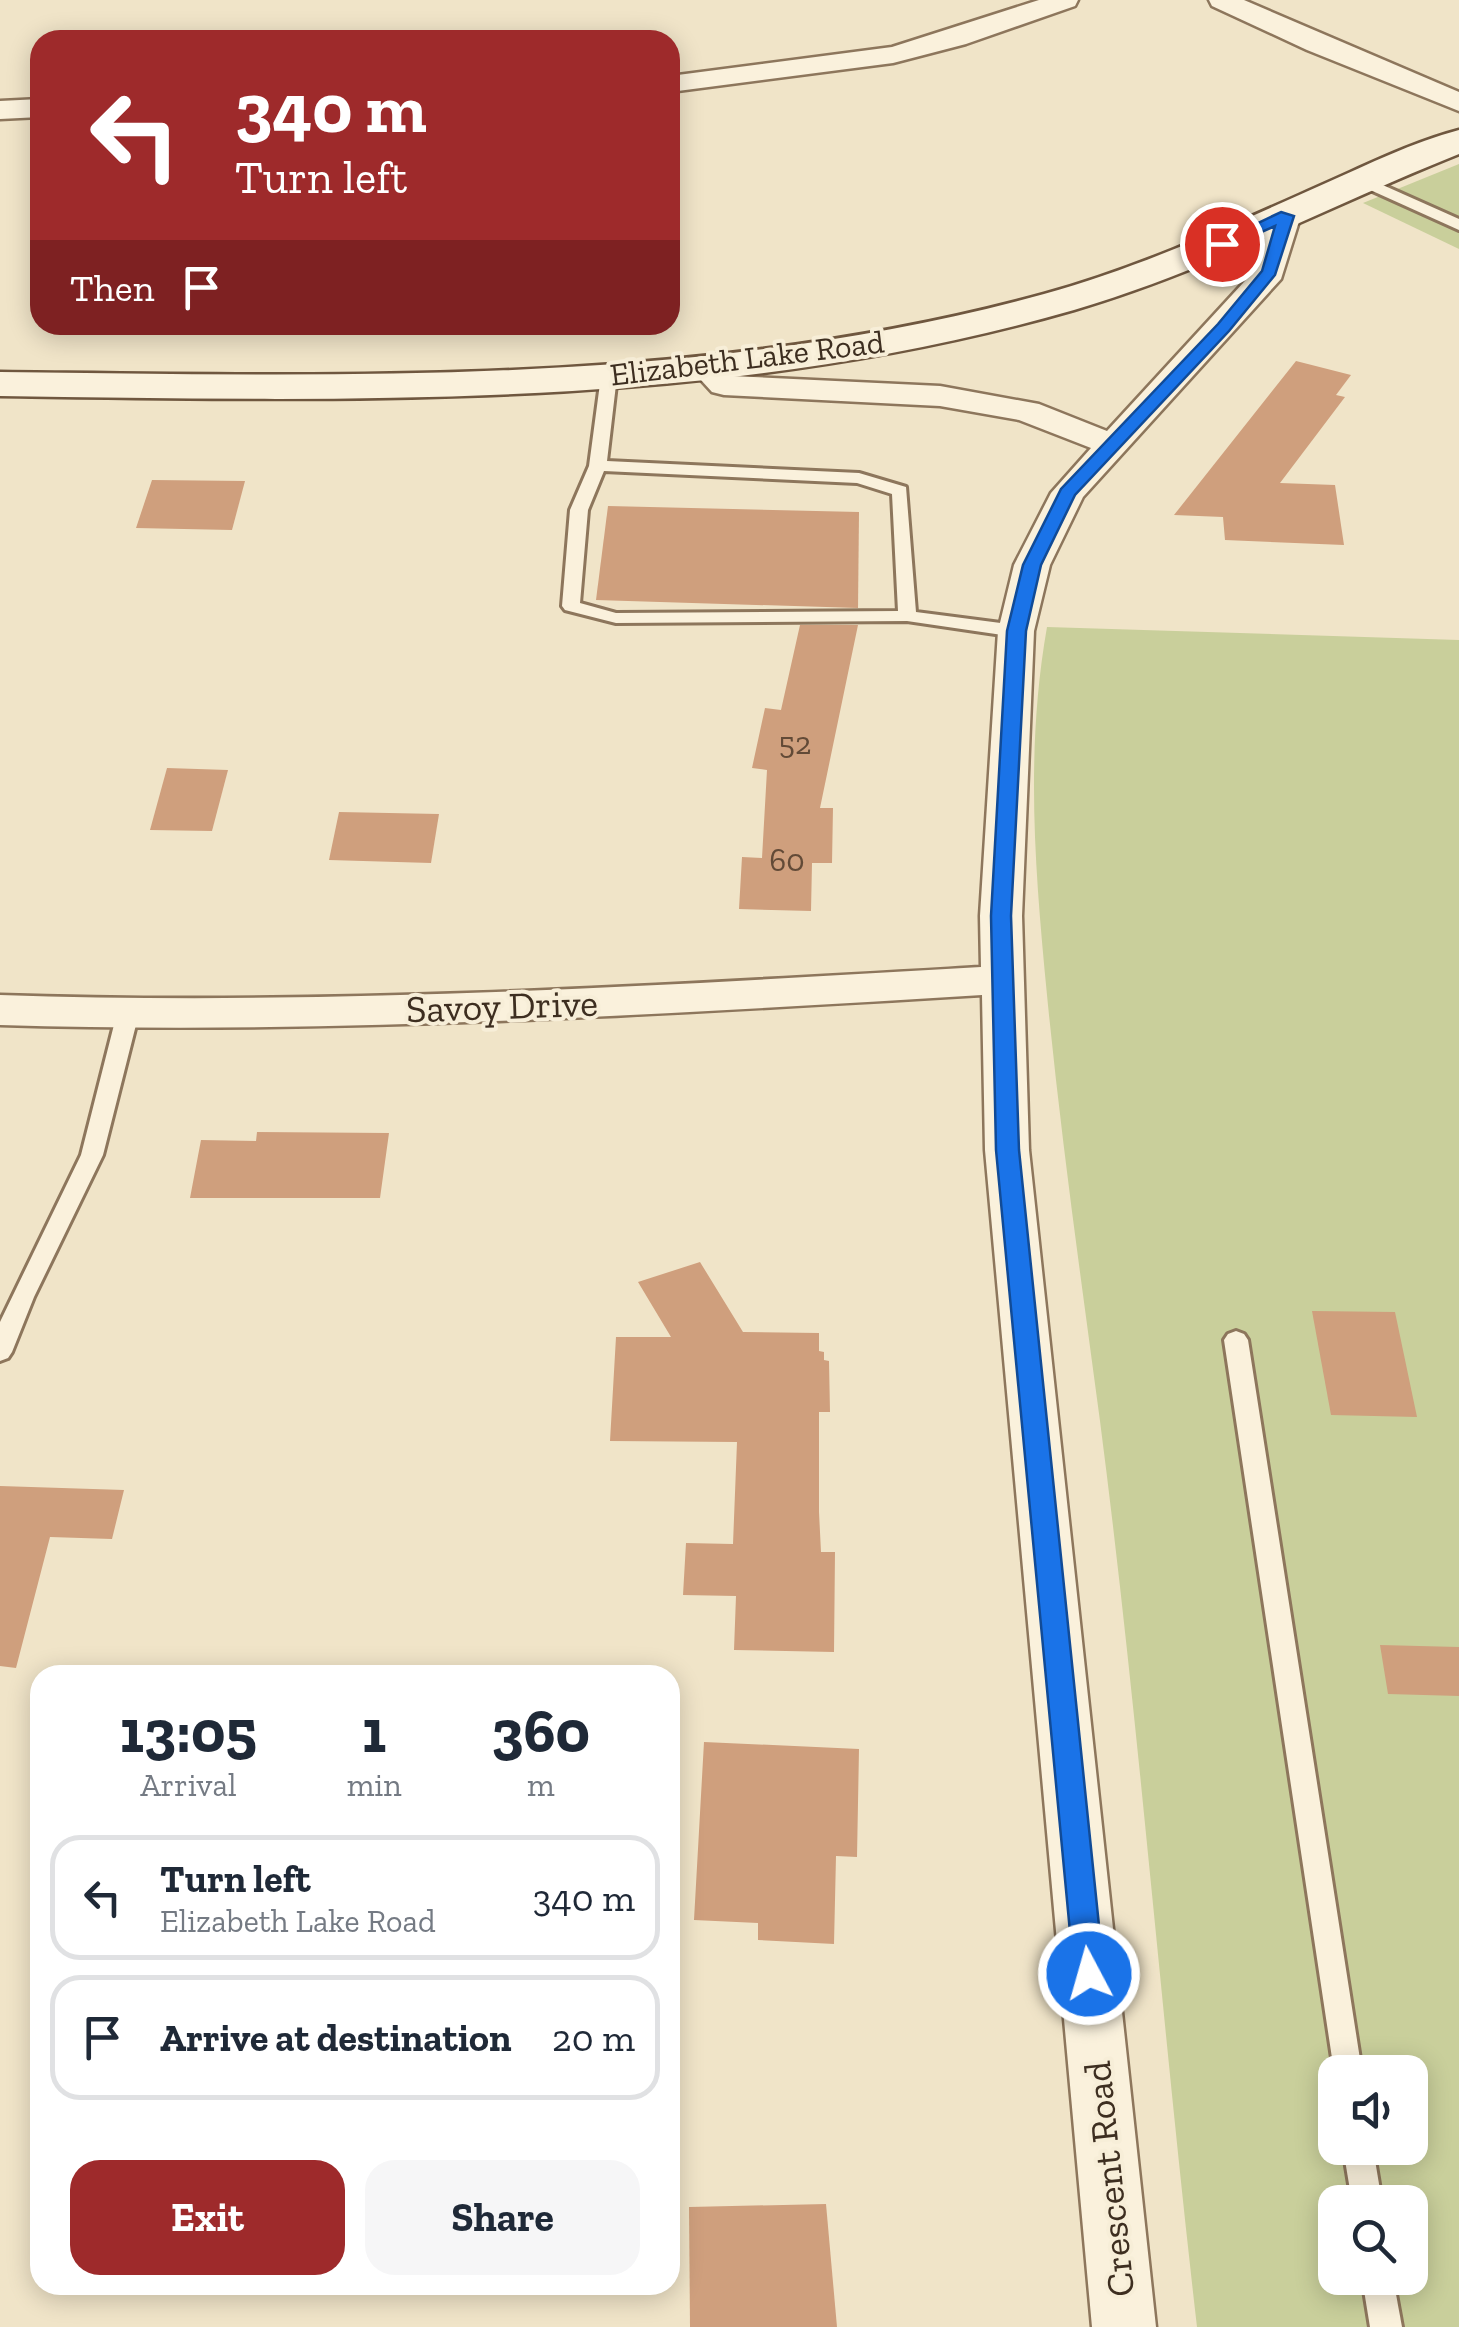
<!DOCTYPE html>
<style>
:root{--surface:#fff;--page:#f6f6f7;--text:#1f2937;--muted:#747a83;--line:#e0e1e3;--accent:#9e2a2b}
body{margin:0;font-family:"Zilla Slab",serif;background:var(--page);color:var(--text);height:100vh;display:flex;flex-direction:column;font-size:38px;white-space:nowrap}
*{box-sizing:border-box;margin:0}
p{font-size:32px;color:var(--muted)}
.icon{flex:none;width:55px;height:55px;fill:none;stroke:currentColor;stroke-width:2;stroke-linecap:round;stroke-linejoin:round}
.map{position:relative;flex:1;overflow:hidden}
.panel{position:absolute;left:30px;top:1665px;width:650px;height:630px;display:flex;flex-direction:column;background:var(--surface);border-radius:30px;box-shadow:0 5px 25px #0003}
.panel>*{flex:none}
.hud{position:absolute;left:30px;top:30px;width:650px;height:305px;border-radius:30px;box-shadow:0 5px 25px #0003;background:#9e2a2b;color:#fff;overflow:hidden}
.controls{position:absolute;left:1318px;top:2055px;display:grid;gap:20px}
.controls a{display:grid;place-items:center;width:110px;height:110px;border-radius:20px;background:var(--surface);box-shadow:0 5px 25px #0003;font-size:50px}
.pin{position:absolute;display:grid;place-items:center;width:85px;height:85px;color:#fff;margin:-42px;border:5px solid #fff;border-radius:50%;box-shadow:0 2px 10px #0007}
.me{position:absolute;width:110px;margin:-55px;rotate:354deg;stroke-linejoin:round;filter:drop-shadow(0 0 8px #0008)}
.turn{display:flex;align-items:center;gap:35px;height:210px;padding:0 40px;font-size:45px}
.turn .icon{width:130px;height:130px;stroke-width:2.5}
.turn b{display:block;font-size:70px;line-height:85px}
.then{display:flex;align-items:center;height:95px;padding:0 40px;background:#0003;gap:20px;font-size:38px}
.eta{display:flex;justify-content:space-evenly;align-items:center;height:170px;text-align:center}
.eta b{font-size:60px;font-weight:700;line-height:70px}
.action{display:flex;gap:20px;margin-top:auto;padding:20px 40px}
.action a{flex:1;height:115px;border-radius:30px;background:var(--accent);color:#fff;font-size:40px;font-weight:700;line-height:115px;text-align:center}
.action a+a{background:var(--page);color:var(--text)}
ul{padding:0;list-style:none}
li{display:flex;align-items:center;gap:30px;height:125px;margin:0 20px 15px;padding:0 20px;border:5px solid var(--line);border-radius:30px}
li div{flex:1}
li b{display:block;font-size:38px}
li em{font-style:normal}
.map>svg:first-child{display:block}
.green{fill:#c9cf9b;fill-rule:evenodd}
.building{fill:#cf9f7d}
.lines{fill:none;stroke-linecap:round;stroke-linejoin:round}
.lane-casing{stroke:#8d765c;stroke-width:6}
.street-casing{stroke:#8d765c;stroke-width:5}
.secondary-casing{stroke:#6f573f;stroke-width:5}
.lane{fill:#faf1dc;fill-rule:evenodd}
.street{fill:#faf1dc;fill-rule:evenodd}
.secondary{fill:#faf1dc;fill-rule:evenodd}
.route{fill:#1a73e8;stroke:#114b97;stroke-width:2.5}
.labels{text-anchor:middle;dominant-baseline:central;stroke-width:8;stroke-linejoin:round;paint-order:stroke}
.far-street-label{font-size:32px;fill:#3d2e20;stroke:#f7eed8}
.number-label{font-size:32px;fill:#624a37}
.street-label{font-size:38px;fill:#3d2e20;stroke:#f7eed8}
</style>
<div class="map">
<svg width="1459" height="2327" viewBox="0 0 1459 2327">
<rect width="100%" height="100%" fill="#f0e4c8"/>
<g class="green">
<polygon points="1459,164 1459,249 1363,203"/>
<path d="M1047,627l412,13v1687h-262c-35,-302 -58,-605 -97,-906 -19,-142 -39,-283 -53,-426 -12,-125 -22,-243 0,-368zM1335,2072h75v76h-75zM1335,2202h75v76h-75z"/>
</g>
<g class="building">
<polygon points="1296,361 1351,375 1336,395 1345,397 1280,483 1335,485 1344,545 1225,540 1223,517 1174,515"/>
<polygon points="152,480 245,481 232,530 136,528"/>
<polygon points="608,506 859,512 858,608 596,600"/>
<polygon points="800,625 858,625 820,808 833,808 832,863 812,863 811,911 739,909 742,857 762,858 767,770 752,768 765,708 781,710"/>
<polygon points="167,768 228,770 212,831 150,830"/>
<polygon points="339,812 439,814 431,863 329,860"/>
<polygon points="257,1132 389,1133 380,1198 190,1198 201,1140 256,1141"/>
<polygon points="700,1262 743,1332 819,1333 819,1351 824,1352 824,1360 829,1361 830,1412 819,1412 819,1512 821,1552 835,1552 834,1652 734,1650 736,1596 683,1595 686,1543 733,1544 737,1442 610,1441 616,1337 671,1337 638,1282"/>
<polygon points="1312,1311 1395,1312 1417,1417 1331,1415"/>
<polygon points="0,1486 124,1490 112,1539 50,1537 16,1668 0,1666"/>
<polygon points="1380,1645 1459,1647 1459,1696 1388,1694"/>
<polygon points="704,1742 859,1749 857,1857 836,1856 834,1944 758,1940 758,1923 694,1920"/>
<polygon points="826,2204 837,2327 690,2327 689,2207"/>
</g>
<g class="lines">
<defs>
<g id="lane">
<polygon points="1357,178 1367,178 1459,219 1459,230 1357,184"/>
<path d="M609,371l8,5 -10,85 252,12 47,14 10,125 100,13 9,6 -9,6 -109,-16 -291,2 -51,-13 -3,-4 8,-96 19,-44 12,-90zM604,471l253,12 35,11 6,117 -282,2 -36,-10 8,-93z"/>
<polygon points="128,1006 139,1013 103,1155 34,1297 12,1352 8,1358 0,1361 0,1322 81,1155 117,1013"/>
<polygon points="1236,1331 1244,1334 1248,1340 1362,2072 1335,2072 1335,2078 1224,1340 1228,1334"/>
<polygon points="1343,2148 1373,2148 1382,2202 1352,2202"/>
<polygon points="1362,2278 1393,2278 1402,2327 1370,2327"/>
</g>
<g id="street">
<polygon points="1039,0 1078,0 1075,6 966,44 893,63 670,92 670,76 892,47"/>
<polygon points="1209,0 1244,0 1459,92 1459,111 1307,50 1212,6"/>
<polygon points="40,99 40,117 0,119 0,101"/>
<path d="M1286,206l11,3 4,6 -20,64 -198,218 -33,68 -16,66 -12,285 7,234 127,1177h-64l-107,-1177 -3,-155c-328,20 -654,40 -982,30v-30c328,11 654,-9 981,-28l-1,-51 18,-285 16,-66 37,-72 40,-45 -72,-28 -79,-14 -216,-11 -12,-3 -22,-24 4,-7c19,-5 26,2 39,15l207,10 99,18 68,27 148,-161 16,-55 4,-6z"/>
</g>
<path id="secondary" d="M1459,130v24c-128,51 -252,117 -385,156 -349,101 -715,91 -1074,86v-24c349,4 705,15 1044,-78 98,-27 190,-70 282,-111 43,-19 87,-41 133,-53z"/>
</defs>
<use href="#lane" class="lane-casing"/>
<use href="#street" class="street-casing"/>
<use href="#secondary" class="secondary-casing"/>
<use href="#lane" class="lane"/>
<use href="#street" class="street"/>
<use href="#secondary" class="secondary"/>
</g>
<polygon class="route" points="1281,212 1294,216 1275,275 1229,331 1075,495 1041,565 1026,631 1011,916 1019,1150 1104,1974 1099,1983 1089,1987 1079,1983 1074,1974 996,1150 991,916 1007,631 1023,565 1061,489 1218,324 1262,271 1275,226 1228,247 1214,244"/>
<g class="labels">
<g class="far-street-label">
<text transform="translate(747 358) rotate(-7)">Elizabeth Lake Road</text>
</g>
<g class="number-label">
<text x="795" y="743">52</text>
<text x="787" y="860">60</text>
</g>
<g class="street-label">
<text transform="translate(502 1006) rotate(-2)">Savoy Drive</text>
<text transform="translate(1109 2179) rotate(-96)">Crescent Road</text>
</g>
</g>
</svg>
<div class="controls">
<a><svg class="icon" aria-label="sound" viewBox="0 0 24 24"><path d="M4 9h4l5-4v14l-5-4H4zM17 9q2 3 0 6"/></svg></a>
<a><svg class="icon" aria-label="search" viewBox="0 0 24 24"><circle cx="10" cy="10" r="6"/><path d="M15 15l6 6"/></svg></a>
</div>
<div class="pin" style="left:1222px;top:244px;background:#d93025"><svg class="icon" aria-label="arrive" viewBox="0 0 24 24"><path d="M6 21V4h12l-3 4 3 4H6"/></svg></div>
<svg class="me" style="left:1089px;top:1974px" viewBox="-20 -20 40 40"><circle r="17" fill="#1a73e8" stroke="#fff" stroke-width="3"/><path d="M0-11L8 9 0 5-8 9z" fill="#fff"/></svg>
<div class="hud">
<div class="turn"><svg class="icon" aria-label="left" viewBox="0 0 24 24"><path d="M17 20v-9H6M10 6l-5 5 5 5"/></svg><div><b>340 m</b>Turn left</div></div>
<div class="then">Then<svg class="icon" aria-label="arrive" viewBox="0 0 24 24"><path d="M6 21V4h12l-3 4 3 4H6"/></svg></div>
</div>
<section class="panel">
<div class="eta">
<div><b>13:05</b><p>Arrival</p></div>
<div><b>1</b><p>min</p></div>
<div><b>360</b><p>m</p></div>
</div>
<ul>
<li><svg class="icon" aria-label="left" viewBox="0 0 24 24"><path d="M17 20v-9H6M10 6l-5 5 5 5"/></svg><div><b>Turn left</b><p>Elizabeth Lake Road</p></div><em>340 m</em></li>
<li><svg class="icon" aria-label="arrive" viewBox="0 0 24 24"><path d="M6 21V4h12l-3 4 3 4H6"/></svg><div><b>Arrive at destination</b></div><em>20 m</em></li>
</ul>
<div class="action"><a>Exit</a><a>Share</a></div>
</section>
</div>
